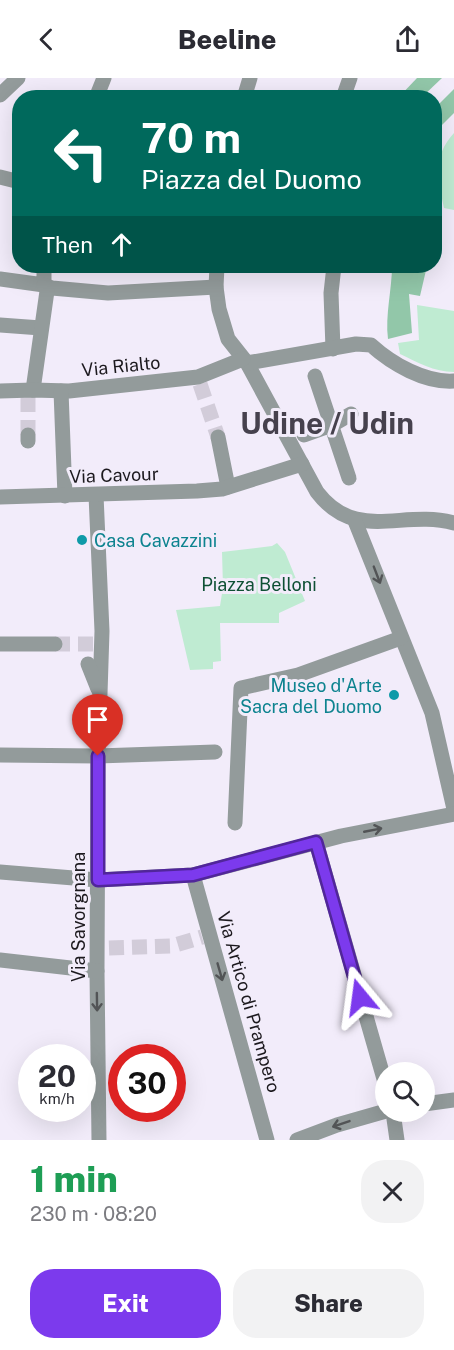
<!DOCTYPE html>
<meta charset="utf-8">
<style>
:root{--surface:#fff;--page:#f2f2f3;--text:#2b2b33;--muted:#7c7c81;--accent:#7c3aed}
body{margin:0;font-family:"Public Sans",sans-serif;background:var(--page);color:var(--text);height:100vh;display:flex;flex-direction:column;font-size:22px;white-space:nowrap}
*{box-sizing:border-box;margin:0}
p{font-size:20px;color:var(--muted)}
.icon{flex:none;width:33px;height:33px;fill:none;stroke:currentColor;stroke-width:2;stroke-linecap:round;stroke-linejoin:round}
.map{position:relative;height:1062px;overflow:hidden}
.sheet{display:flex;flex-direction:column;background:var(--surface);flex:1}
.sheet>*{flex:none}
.hud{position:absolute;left:12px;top:12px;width:430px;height:183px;border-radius:24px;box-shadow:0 6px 24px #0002;background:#00695c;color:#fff;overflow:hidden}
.fabs{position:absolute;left:375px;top:984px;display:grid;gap:12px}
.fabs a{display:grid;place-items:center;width:60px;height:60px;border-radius:50%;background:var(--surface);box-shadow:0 6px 24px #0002;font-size:30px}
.speed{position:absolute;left:18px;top:966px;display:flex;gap:12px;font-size:30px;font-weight:700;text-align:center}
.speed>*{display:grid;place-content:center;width:78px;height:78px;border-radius:50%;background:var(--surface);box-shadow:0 6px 24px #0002;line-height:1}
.speed small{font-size:15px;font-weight:400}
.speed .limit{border:9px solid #d22;background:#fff;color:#111}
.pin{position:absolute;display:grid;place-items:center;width:51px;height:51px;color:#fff;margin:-62px -26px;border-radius:50% 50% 50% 0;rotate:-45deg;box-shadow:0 0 6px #0007}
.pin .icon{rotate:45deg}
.me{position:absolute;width:66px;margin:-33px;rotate:344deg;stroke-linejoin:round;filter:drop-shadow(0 0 4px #0008)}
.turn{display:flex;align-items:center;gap:21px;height:126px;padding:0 30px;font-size:27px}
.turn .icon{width:78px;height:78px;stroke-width:2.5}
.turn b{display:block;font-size:42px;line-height:51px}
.then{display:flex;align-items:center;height:57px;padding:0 30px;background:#0003;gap:12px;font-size:22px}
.round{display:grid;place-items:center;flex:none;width:63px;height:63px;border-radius:24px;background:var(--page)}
.head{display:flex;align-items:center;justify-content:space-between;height:102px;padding:0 30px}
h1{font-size:36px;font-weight:800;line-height:45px;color:#1e9e55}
.cta{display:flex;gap:12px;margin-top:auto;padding:12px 30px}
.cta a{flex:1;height:69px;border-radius:24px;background:var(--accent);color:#fff;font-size:24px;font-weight:800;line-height:69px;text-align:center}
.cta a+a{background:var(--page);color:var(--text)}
header{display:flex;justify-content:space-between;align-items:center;height:78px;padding:0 30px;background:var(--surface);font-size:27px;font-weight:800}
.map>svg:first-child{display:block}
.green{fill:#bfebd2}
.forest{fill:#92c7a9}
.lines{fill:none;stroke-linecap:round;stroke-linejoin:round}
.minor-tunnel{stroke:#d2ccd9;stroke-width:15;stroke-dasharray:15 8;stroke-linecap:butt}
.minor{stroke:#939b9b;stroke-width:15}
.oneway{stroke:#525456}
.route-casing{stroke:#51269a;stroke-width:15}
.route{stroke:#7c3aed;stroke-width:10}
.culture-dot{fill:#0f9aa8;stroke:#f2ecfa;stroke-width:2}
.labels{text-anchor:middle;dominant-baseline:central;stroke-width:6;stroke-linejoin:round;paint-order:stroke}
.street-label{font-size:18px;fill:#1c191e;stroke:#f2ecfa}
.culture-label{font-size:18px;fill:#0d838f;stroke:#f2ecfa;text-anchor:start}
.park-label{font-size:18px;fill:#0e5034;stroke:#f2ecfa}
.town-label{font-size:30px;font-weight:bold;fill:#46414d;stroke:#f2ecfa}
</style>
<header><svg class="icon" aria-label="back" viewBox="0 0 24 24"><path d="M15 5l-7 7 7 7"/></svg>Beeline<svg class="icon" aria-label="share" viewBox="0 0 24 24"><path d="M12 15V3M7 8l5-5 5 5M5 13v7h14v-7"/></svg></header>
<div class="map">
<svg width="454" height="1062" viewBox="0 0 454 1062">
<rect width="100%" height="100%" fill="#f2ecfa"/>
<g class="green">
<path d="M454,55v77l-10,-2c-6,-30 -12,-51 10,-75z"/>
<path d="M417,227l37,6v61c-20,0 -37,-10 -54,-18l-2,-11 21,-3z"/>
<polygon points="277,465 285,474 305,523 279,535 279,545 220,545 221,583 213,584 213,591 190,592 176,532 220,528 223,509 222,474 272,468"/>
</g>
<g class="forest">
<polygon points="417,0 442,0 422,19 399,19"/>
<polygon points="454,11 454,35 439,50 435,47 435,30"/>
<path d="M392,188h35l-7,30 -11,-2 3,39 -24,6c-3,-24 4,-50 4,-73z"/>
</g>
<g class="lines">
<g class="minor-tunnel">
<polyline points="200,306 218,359"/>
<polyline points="28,357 28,317"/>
<polyline points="55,566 96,566"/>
<polyline points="109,870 172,868 202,859"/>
</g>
<g class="minor">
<polyline points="0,17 18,0"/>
<polyline points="96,20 104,0"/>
<polyline points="244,20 250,0"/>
<polyline points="343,20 350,0"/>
<polyline points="0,99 20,104"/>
<path d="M217,188l-1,21 3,22 9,30 19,24 70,129c39,51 85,17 137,31"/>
<polyline points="0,201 44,207 44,188"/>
<polyline points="44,207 52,210 108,215 216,209"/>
<polyline points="0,247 41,250"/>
<polyline points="333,271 331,215 334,188"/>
<path d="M247,285l109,-19 15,1c21,19 54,38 83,36"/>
<polyline points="315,298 349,400"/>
<polyline points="33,312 47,213 44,207"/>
<polyline points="0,313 33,312 69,313 198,299 243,281"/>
<polyline points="61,313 65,418"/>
<polyline points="28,357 28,363"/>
<polyline points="304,357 332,347 351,336"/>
<polyline points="218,359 228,409"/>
<polyline points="96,417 102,553 98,678 97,893 99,1062"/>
<polyline points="0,419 197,413 222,411 302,386"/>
<polyline points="355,443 432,635 454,731"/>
<polyline points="0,566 55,566"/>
<polyline points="88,586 98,611"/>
<polyline points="0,677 98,678 215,674"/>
<polyline points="235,745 241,610 298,597 401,560"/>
<polyline points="316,764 386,1008"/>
<polyline points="0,794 98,802 193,797 341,758 454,736"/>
<polyline points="193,797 267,1062"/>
<polyline points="0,882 97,893"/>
<polyline points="424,1026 454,1022"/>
<polyline points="393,1034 397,1062"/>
<polyline points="297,1062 337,1047 386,1033"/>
</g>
</g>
<defs><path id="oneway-shaft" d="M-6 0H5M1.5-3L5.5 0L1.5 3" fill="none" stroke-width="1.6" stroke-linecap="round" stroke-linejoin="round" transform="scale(1.5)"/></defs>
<g class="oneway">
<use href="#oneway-shaft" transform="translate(377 497) rotate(69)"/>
<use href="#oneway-shaft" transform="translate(373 752) rotate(-11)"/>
<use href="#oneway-shaft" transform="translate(220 894) rotate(74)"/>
<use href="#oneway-shaft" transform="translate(97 924) rotate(89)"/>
<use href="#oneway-shaft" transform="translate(341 1046) rotate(161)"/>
</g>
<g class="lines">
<defs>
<polyline id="route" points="98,678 98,802 193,797 316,764 360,919"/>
</defs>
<use href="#route" class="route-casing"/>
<use href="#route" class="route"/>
</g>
<g class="culture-dot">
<circle cx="82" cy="462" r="6"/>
<circle cx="394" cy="617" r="6"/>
</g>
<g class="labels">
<g class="street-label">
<text transform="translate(121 288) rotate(-6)">Via Rialto</text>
<text transform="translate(114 397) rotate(-2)">Via Cavour</text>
<text transform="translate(78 839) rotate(-90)">Via Savorgnana</text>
<text transform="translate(249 924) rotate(74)">Via Artico di Prampero</text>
</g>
<g class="culture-label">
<text x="94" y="462">Casa Cavazzini</text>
<text x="382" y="607" text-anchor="end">Museo d'Arte<tspan x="382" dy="21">Sacra del Duomo</tspan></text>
</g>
<g class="park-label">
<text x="259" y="506">Piazza Belloni</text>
</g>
<g class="town-label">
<text x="327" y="345">Udine / Udin</text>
</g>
</g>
</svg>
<div class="fabs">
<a><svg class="icon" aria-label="search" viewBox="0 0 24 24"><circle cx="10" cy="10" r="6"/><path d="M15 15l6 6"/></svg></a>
</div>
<div class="speed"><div>20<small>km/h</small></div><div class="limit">30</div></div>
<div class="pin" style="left:98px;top:678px;background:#d93025"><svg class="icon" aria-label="arrive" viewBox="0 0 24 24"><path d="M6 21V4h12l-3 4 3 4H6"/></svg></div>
<svg class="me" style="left:360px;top:919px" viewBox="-20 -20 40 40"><path d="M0-17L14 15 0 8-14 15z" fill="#7c3aed" stroke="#fff" stroke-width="4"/></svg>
<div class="hud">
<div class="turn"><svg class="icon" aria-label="left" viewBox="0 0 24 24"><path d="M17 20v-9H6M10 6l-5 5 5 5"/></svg><div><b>70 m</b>Piazza del Duomo</div></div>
<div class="then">Then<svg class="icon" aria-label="ahead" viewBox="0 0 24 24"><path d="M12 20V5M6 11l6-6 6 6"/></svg></div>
</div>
</div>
<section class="sheet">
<div class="head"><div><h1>1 min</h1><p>230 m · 08:20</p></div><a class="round"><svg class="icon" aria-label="close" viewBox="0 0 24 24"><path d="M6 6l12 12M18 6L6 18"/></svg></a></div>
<div class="cta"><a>Exit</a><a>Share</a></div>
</section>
